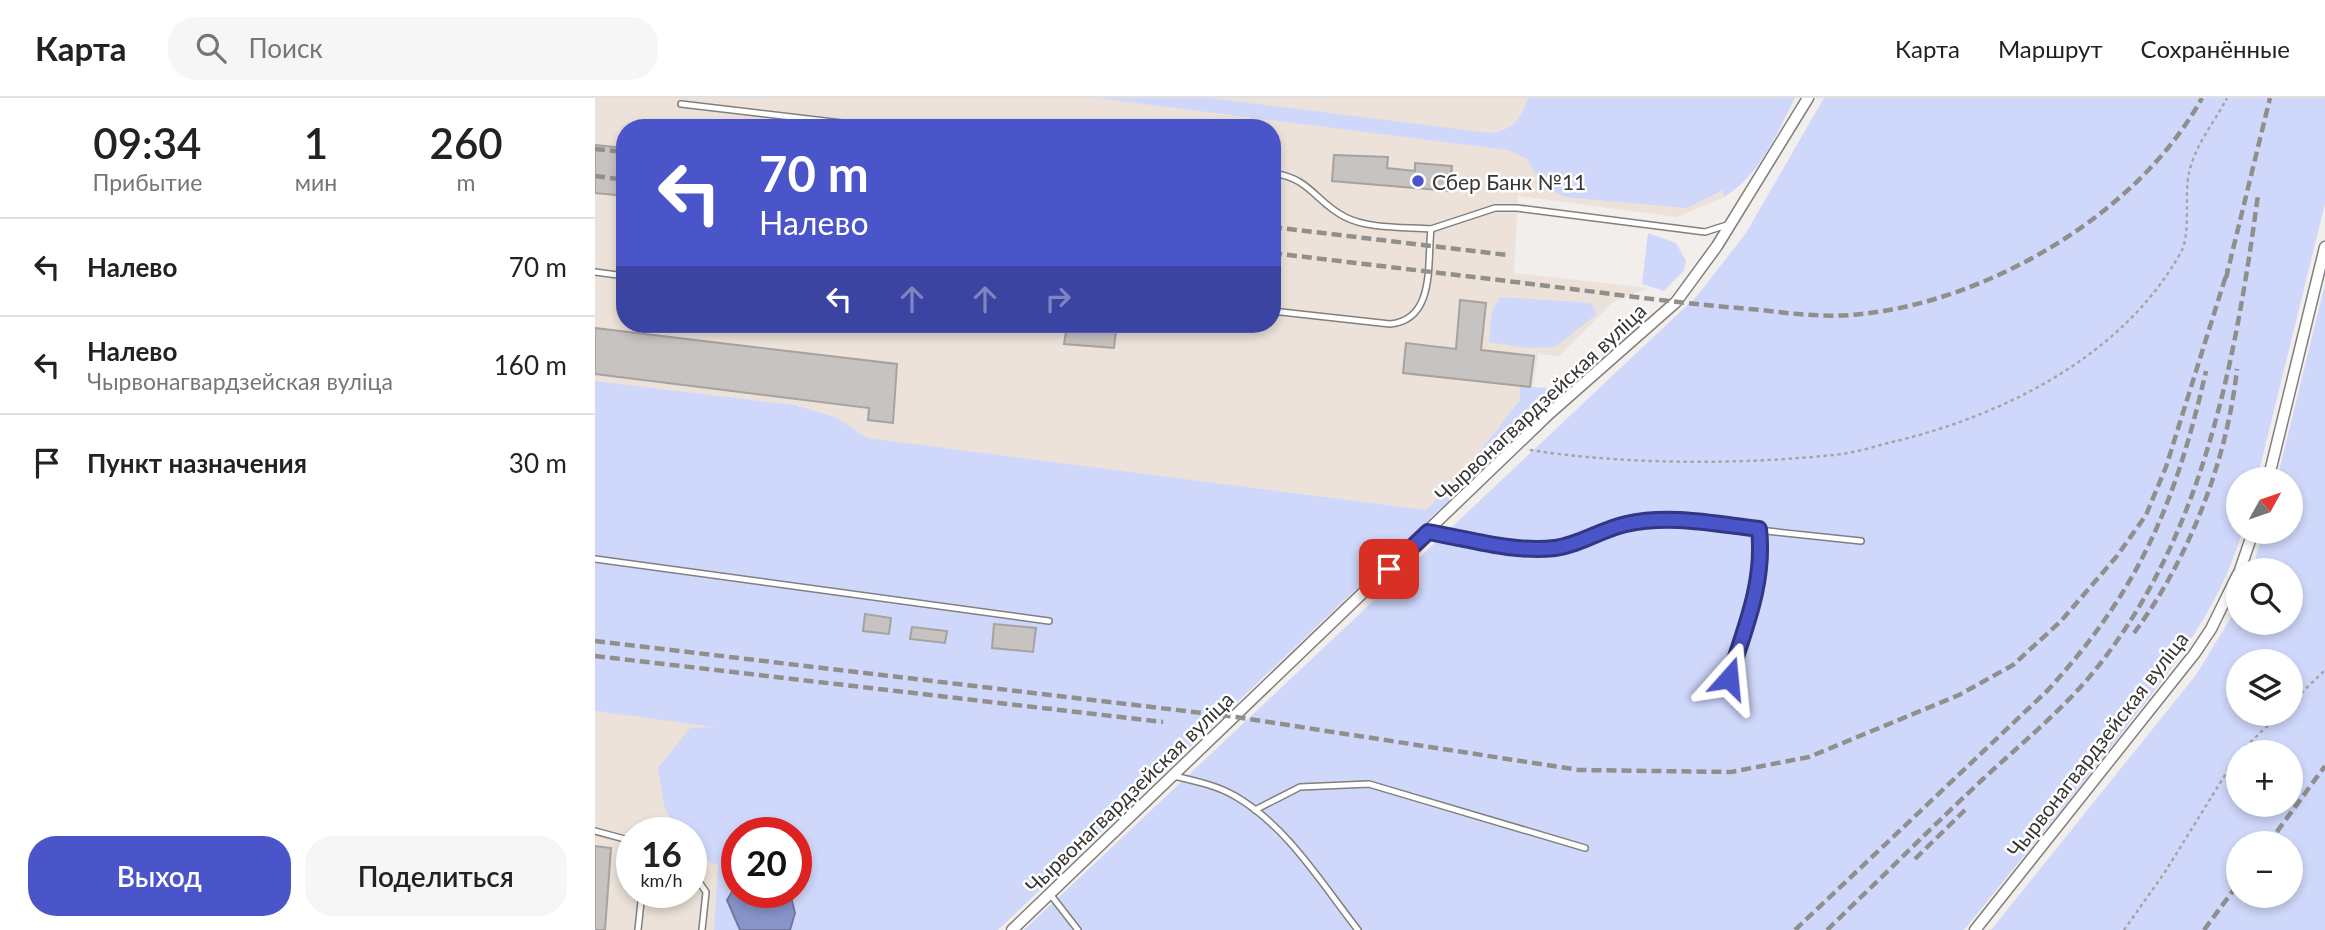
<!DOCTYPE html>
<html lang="ru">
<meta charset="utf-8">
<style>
:root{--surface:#fff;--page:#f6f6f6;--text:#222;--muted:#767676;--line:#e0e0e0;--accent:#4b55ca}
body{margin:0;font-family:Lato,sans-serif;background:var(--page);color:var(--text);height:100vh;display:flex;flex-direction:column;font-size:26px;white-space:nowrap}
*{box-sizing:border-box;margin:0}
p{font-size:23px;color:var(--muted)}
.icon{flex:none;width:38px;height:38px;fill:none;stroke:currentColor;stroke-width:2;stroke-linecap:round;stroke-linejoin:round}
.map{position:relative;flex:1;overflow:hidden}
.details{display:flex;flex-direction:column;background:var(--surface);width:595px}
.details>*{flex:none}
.guide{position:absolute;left:21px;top:21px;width:665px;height:214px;border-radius:28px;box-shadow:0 4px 10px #0003;background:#4b55ca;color:#fff;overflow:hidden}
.needle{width:46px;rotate:50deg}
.controls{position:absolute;left:1631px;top:369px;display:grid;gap:14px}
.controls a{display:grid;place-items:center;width:77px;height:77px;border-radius:50%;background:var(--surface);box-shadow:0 4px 10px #0003;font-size:35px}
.speed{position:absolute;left:21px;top:719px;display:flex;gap:14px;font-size:35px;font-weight:700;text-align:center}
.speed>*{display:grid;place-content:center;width:91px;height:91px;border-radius:50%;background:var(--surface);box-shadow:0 4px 10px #0003;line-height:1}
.speed small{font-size:18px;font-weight:400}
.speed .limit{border:10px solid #d22;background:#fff;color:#111}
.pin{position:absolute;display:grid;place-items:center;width:60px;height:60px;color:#fff;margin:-30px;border-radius:14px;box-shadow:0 4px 10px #0006}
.me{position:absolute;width:77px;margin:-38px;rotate:18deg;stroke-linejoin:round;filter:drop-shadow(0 0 5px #0008)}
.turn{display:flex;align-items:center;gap:24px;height:147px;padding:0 28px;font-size:32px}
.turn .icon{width:91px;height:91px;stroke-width:2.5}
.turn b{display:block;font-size:49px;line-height:60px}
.lanes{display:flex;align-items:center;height:66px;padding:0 28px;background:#0003;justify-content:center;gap:35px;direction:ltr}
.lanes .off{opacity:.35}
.eta{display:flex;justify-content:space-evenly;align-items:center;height:119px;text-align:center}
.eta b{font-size:42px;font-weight:600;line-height:49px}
.action{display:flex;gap:14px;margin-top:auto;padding:14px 28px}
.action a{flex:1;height:80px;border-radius:28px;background:var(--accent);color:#fff;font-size:28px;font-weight:600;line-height:80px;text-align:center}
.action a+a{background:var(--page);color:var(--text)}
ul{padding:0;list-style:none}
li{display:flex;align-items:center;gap:21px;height:98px;padding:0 28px;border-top:2px solid var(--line)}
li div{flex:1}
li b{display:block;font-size:26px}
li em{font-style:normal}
header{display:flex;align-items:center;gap:42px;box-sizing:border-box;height:98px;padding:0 35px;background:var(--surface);border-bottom:2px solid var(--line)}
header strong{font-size:33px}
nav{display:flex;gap:38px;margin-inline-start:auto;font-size:24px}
.search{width:490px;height:63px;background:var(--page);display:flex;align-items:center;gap:18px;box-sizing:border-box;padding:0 24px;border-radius:28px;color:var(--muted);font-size:26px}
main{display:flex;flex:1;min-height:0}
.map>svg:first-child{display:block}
.built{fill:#ece2d9;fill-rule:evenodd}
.green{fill:#cfd8fb;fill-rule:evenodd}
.water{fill:#8894c8;stroke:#70789c;stroke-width:2}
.building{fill:#c7c3c0;stroke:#a6a29f;stroke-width:2}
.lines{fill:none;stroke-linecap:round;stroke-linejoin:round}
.lane-casing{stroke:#827f7c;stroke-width:8}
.street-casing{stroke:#827f7c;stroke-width:13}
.path{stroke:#a7a4a1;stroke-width:2.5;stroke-dasharray:3.5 3.5;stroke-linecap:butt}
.lane{stroke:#fff;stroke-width:5}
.street{stroke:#fff;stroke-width:10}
.rail{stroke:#918f8c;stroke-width:4.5;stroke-dasharray:10 5;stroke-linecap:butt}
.route-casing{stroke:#313783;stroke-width:18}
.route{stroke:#4b55ca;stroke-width:12}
.poi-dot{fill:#4b55ca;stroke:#fff;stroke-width:2.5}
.labels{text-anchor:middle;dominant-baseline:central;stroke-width:5;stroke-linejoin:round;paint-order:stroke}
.poi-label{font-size:21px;fill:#373634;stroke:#fff;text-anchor:start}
.street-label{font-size:21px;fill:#373634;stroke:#fff}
</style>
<header>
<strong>Карта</strong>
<div class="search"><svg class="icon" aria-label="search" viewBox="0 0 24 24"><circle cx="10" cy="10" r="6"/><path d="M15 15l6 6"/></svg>Поиск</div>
<nav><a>Карта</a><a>Маршрут</a><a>Сохранённые</a></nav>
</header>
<main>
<section class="details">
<div class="eta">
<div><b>09:34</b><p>Прибытие</p></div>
<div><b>1</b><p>мин</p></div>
<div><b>260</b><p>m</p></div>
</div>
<ul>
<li><svg class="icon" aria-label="left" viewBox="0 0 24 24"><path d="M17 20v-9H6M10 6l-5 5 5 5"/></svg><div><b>Налево</b></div><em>70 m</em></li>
<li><svg class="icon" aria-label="left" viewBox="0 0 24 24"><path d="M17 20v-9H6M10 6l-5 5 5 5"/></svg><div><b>Налево</b><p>Чырвонагвардзейская вуліца</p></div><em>160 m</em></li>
<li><svg class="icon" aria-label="arrive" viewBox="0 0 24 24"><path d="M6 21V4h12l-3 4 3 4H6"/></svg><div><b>Пункт назначения</b></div><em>30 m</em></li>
</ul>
<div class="action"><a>Выход</a><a>Поделиться</a></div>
</section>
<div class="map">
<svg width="1730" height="832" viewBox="0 0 1730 832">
<rect width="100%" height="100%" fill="#f2eeeb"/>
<g class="built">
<path d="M0,0h1126l3,99 -47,20 -159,-21 -4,77 134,15 -35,14 -54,54 -21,-2 -5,33h-13v13l-47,60 -47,50 -764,-98 -9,120 -58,-8zM30,30h647v196h-647z"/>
<path d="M0,613l120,15 3,153 -4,51h-119zM37,735h59v59h-59z"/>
</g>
<g class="green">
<path d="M502,0h114l279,35c23,-3 31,-14 38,-35h267c-19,37 -34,76 -71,99l-1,-7 -36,18 -122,-11 -22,-11 -16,-27 -19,-9z"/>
<path d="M1229,0h501v106l-68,275 -19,1v52h4c-24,82 -77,145 -128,211 -49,63 -100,125 -150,187h-940l673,-634 49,-63z"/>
<polygon points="1053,135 1081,145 1091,163 1089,172 1069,193 1047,186"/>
<path d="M1730,186v646h-334l205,-255 42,-69v17h53v-53h-39l11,-38h28v-52l-14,-1zM1643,564h53v52h-53zM1643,654h53v53h-53zM1643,746h53v52h-53z"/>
<polygon points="905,199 996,205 1002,216 960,249 932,250 894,244 897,213"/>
<path d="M0,283l199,24 41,12 32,21 559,72 47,-50 47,-60v-14l37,3 -24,30 -51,50 -484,461h-284l4,-66 -7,-1 -20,-16v-14h-11l-15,-24 -7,-41 32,-40 25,-1 -120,-16zM142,735h59v59h-59z"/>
</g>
<polygon class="water" points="142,786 142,794 195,795 200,815 195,832 145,832 132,802"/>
<g class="building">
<polygon points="0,47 30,50 30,98 0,95"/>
<polygon points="739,57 793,59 792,70 820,73 820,65 857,68 855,93 737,83"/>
<polygon points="865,202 891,205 886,252 939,258 935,289 808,275 811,245 861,251"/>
<polygon points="472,228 521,232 519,250 469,246"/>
<polygon points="0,230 302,266 298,325 273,322 274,310 0,276"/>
<polygon points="270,516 296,520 294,536 268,533"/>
<polygon points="399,526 441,530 438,554 397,550"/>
<polygon points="317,529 352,533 350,545 315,541"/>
<polygon points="0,748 16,750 10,832 0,832"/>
</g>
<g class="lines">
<defs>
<g id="lane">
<polyline points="86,6 289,30"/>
<path d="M677,75c39,5 43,29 73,44 23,12 60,10 86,12"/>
<polyline points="0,174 30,178"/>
<path d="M677,213l118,13c46,-4 37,-62 41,-95l64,-21h22l188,24 22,-7"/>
<polyline points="833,434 943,451 981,445 1028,427 1069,422 1266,443"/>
<polyline points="0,461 454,523"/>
<path d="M1134,580c16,-50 36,-95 30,-149"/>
<path d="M579,678c21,5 42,9 61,20 52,30 87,88 123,134"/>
<polyline points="660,712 705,689 774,686 990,750"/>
<polyline points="0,733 37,743"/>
<polyline points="96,783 104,784 111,794 107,832"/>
<polyline points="455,796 483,832"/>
<polyline points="43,832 47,794"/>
</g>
<g id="street">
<polyline points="1673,382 1730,149"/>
<polyline points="1645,472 1658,434"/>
<polyline points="417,832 955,315 1081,204 1122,148 1213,0"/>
<polyline points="1380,832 1600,555 1616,531 1643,476"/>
</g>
</defs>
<use href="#lane" class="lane-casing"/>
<use href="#street" class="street-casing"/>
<g class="path">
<path d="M935,352c96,15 215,15 312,4 15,-2 31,-7 46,-11 113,-26 235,-86 293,-191 10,-18 3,-57 8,-79 6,-28 25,-50 38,-75"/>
<polyline points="1696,605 1730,572"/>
<polyline points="1645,654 1685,616"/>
<polyline points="1529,832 1570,774 1643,656"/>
</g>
<use href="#lane" class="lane"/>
<use href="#street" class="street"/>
<g class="rail">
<polyline points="0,51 30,54"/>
<polyline points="0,78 30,82"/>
<polyline points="677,129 912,157"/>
<path d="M677,155c116,14 231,27 347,42 47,6 94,11 142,15 33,4 67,8 100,4 128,-13 278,-101 341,-216"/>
<polyline points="1631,180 1675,0"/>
<path d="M1539,535c55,-74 93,-172 103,-264"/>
<polyline points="0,543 641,619 984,672 1136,674 1214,659 1364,597 1418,567 1466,523 1522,458 1551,417 1571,369 1633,171"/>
<polyline points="0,558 568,624"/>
<polyline points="1673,746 1730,668"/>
<polyline points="1320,761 1370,712"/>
<path d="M1200,832l253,-240c92,-101 128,-188 158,-319"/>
<path d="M1232,832c52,-50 103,-101 156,-151 41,-38 86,-74 120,-119 102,-133 133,-302 155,-465"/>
<polyline points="1609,832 1643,786"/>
</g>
</g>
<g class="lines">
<defs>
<path id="route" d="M794,471l39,-37c41,7 86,21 127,16 25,-3 47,-19 71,-24 44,-10 89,0 133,5 6,53 -14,99 -30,149"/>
</defs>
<use href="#route" class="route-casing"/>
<use href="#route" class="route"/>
</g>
<circle class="poi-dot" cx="823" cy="83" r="7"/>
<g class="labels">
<g class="poi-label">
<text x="837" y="83">Сбер Банк №11</text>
</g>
<g class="street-label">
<text transform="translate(945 304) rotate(-43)">Чырвонагвардзейская вуліца</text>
<text transform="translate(1502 646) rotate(-52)">Чырвонагвардзейская вуліца</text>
<text transform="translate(534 694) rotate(-44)">Чырвонагвардзейская вуліца</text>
</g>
</g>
</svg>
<div class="controls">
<a><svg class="needle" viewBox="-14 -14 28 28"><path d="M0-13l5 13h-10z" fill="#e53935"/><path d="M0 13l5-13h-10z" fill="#767676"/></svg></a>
<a><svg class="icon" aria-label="search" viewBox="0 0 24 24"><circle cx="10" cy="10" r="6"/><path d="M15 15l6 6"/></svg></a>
<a><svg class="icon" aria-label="layers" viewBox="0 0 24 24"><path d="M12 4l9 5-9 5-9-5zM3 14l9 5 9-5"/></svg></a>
<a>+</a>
<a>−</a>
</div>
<div class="speed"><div>16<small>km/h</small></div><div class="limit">20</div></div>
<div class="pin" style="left:794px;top:471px;background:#d93025"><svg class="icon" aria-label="arrive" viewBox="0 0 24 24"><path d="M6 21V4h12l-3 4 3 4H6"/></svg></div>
<svg class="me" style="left:1134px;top:580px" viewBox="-20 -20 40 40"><path d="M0-17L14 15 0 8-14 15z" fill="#4b55ca" stroke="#fff" stroke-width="4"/></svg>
<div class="guide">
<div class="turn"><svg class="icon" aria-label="left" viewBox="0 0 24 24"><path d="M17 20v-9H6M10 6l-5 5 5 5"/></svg><div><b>70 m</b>Налево</div></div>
<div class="lanes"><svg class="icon" aria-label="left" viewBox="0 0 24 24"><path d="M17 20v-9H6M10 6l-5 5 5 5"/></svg><svg class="icon off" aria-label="ahead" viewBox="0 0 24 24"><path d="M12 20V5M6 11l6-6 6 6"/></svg><svg class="icon off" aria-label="ahead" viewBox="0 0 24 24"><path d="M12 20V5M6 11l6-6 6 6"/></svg><svg class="icon off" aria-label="right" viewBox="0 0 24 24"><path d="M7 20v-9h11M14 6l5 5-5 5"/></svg></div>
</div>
</div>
</main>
